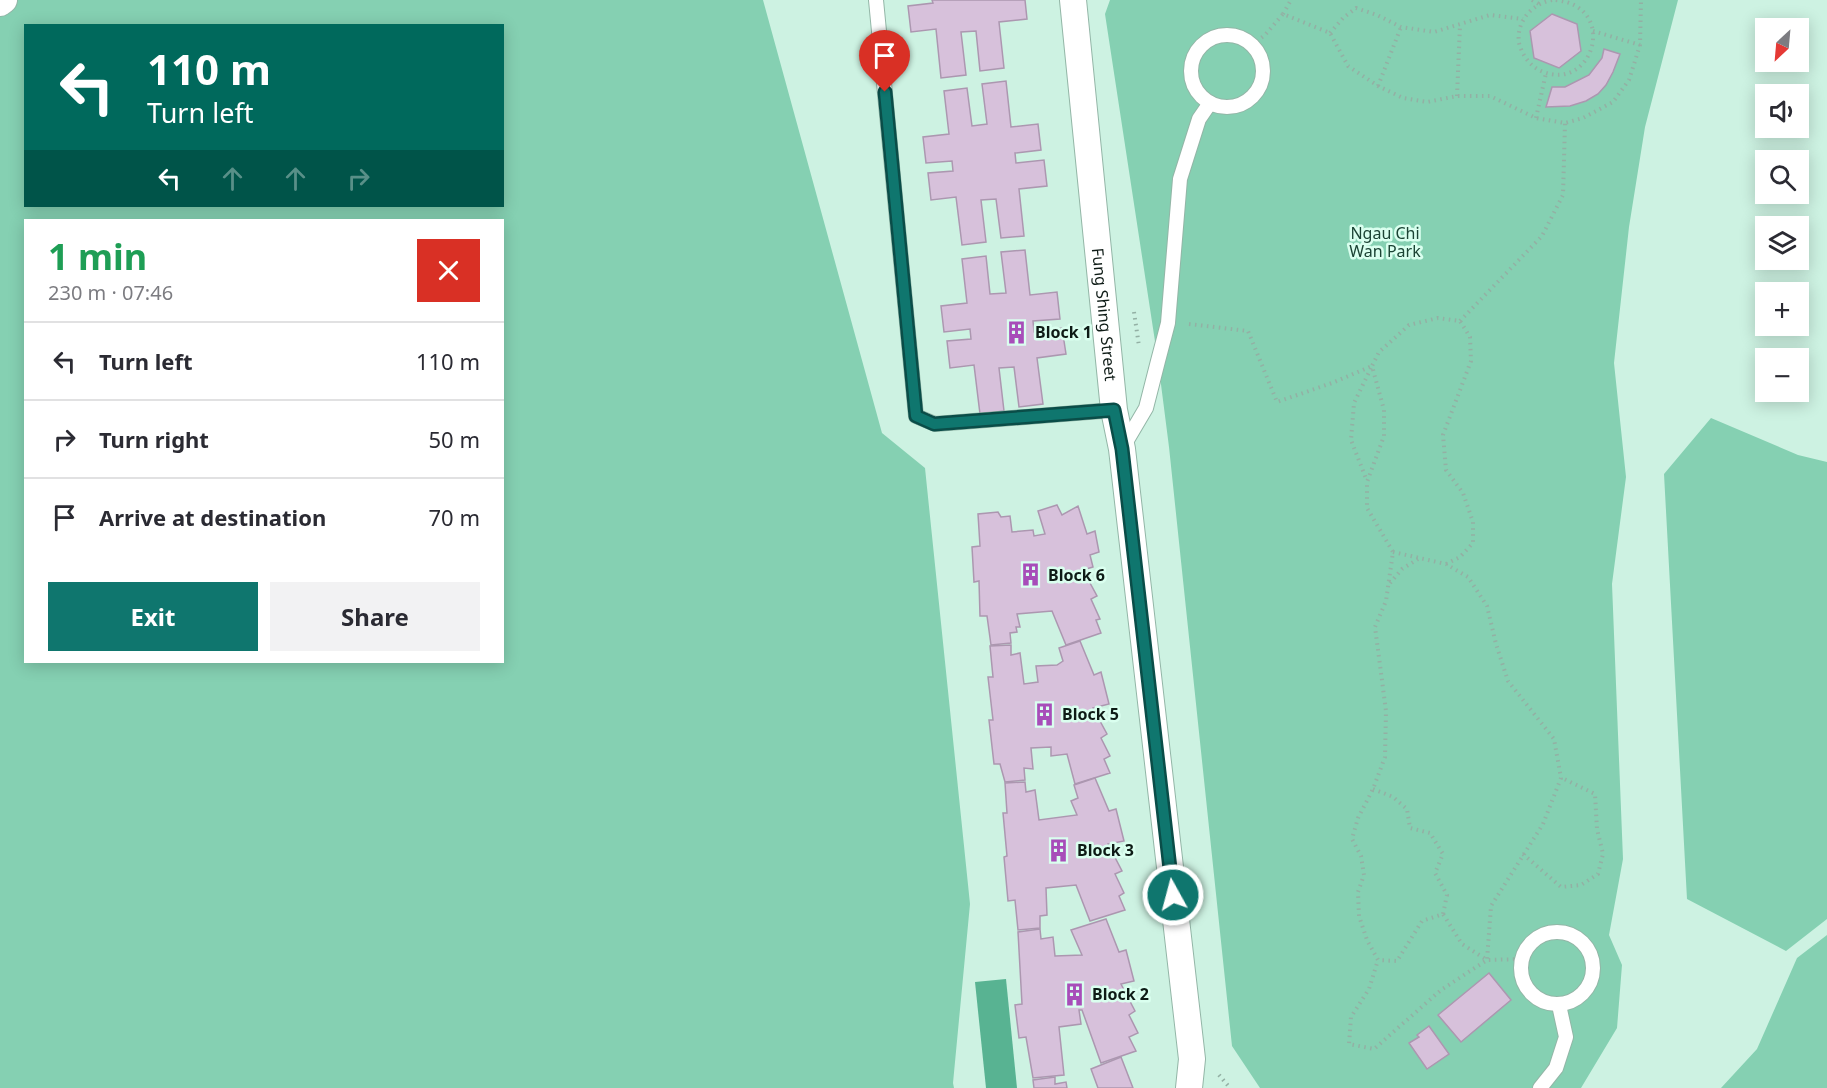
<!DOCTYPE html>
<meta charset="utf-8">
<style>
:root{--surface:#fff;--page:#f2f2f3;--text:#2b2b33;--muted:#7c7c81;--line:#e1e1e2;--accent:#0f766e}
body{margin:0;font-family:"Noto Sans",sans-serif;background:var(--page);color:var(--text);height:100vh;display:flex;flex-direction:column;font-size:22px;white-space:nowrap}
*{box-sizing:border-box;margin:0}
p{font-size:20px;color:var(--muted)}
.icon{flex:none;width:33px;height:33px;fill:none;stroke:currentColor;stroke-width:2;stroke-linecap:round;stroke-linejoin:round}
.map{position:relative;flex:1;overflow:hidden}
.sheet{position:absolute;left:24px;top:219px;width:480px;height:444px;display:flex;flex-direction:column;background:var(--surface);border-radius:0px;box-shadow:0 3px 15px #0003}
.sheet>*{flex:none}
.banner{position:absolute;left:24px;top:24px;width:480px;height:183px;border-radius:0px;box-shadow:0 3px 15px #0003;background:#00695c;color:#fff;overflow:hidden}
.needle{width:39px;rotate:206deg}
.tools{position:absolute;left:1755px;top:18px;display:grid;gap:12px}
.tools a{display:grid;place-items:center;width:54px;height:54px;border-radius:0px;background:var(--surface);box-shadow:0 3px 15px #0003;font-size:30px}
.pin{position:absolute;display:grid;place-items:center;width:51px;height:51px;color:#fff;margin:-62px -26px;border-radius:50% 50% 50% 0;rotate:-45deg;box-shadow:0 0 6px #0007}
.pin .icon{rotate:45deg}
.me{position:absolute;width:66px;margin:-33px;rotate:353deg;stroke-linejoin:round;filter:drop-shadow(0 0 4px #0008)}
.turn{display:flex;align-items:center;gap:21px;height:126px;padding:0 24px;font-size:27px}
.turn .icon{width:78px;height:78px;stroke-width:2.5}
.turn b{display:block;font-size:42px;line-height:51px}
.lanes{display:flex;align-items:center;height:57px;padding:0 24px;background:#0003;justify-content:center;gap:30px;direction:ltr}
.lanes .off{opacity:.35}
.round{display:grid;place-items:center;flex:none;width:63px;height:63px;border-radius:0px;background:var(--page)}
.overview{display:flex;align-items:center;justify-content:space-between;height:102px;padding:0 24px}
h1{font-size:36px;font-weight:700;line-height:45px;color:#1e9e55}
.button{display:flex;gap:12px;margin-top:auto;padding:12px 24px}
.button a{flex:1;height:69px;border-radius:0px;background:var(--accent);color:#fff;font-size:24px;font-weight:700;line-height:69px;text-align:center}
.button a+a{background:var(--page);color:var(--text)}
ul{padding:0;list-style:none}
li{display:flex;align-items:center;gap:18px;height:78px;padding:0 24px;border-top:2px solid var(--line)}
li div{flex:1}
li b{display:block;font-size:22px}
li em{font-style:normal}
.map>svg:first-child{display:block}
.green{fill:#85d0b2;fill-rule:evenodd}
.water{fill:#58b392}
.building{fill:#d7c1db;stroke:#ac97b0;stroke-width:1.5}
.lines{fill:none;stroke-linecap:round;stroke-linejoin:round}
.lane-casing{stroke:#93b6a7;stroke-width:16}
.street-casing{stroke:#93b6a7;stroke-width:28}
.path{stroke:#93b0a4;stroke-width:4;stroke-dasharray:1.5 4.5;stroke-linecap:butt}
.lane{stroke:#fff;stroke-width:14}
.street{stroke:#fff;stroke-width:26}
.route-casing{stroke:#0a4d48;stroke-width:15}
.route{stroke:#0f766e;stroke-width:10}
.labels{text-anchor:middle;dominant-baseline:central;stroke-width:5;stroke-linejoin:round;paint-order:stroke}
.park-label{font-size:16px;fill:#1b4334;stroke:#daffef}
.street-label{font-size:16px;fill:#0e1b16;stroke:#daffef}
.poi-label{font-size:16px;font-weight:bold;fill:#0e1b16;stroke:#daffef;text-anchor:start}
</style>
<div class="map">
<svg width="1827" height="1088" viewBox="0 0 1827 1088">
<rect width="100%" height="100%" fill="#cdf2e2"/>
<g class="green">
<path d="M0,0h763l119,433 43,35 45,436 -17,179 1,5h-954zM26,26h476v180h-476zM26,220h476v442h-476z"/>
<polygon points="1110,0 1678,0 1645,127 1629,227 1614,363 1626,477 1612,584 1623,859 1609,935 1622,965 1617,1028 1581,1088 1260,1088 1232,1046 1169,447 1158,361 1105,14"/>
<polygon points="1711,418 1798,455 1827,462 1827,919 1786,951 1687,899 1664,474"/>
<polygon points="1827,935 1827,1088 1721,1088 1757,1049 1797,958"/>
</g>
<polygon class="water" points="1006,979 1017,1088 986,1088 975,982"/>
<g class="building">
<polygon points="932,0 1025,0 1027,19 999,22 1004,68 980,71 976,31 961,32 966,75 941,78 936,29 911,32 908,6 933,3"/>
<polygon points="1552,14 1577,24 1581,51 1559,68 1534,58 1530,31"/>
<polygon points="1604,49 1620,54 1613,72 1606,85 1598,94 1586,101 1570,106 1546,107 1552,87 1565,87 1589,75 1602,58"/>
<polygon points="1006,81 1011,127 1038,124 1041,150 1015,153 1016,163 1044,160 1047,186 1019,189 1024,236 1001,238 996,199 981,200 986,242 962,245 956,197 931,200 928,173 953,171 952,161 926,163 923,137 949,134 944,91 967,88 972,126 987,124 982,84"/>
<polygon points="1025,250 1030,295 1057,292 1060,319 1033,321 1034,332 1062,328 1066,354 1037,358 1043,404 1019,407 1014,367 999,368 1004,411 980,414 974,365 950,368 947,341 971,339 970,329 944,332 941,306 967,303 962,259 986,256 990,294 1006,293 1001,252"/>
<polygon points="1057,505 1062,515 1078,506 1087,534 1095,531 1099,552 1090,555 1093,567 1083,570 1097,596 1091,599 1100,619 1096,620 1101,633 1066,645 1052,611 1017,614 1020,627 1016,627 1017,632 1010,633 1011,643 991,645 987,616 980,616 979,581 974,582 972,547 980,546 978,514 998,512 1001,517 1010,516 1012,532 1033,530 1034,536 1045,534 1038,511"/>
<polygon points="1080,641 1094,675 1101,672 1109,704 1093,708 1107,734 1101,738 1110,756 1104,759 1110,773 1075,784 1067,754 1051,756 1051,747 1031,748 1033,769 1024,768 1025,780 1005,782 1000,764 994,764 989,720 993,720 988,677 993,677 990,646 1011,645 1011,655 1020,653 1024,684 1038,682 1036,666 1057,665 1063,661 1059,648"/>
<polygon points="1095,778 1109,811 1116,809 1124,841 1108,844 1122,871 1115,874 1124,893 1119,896 1125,910 1090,921 1076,885 1046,888 1047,915 1040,916 1040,928 1018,930 1015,900 1008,901 1004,857 1007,856 1003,813 1007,813 1005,783 1025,782 1026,792 1035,790 1039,820 1077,815 1071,801 1078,798 1074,785"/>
<polygon points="1106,919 1119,952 1126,950 1134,981 1121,984 1135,1011 1129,1015 1138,1033 1129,1037 1136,1051 1101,1063 1082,1010 1079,1010 1081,1024 1059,1027 1064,1075 1033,1078 1026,1037 1019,1038 1015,1005 1022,1004 1018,932 1040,929 1041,939 1053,937 1055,956 1082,955 1071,930"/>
<polygon points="1489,973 1511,1000 1461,1042 1438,1015"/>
<polygon points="1429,1026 1449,1054 1427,1069 1409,1043 1419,1037 1417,1035"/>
<polygon points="1121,1057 1133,1088 1098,1088 1091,1069"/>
<polygon points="1055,1077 1055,1084 1066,1082 1067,1088 1034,1088 1033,1080"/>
</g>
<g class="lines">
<defs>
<g id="lane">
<polyline points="876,0 916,416 935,424 1114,410"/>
<circle cx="1227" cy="71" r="36"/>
<polyline points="1123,447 1146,408 1158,361 1168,323 1180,179 1199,119 1210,103"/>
<circle cx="1557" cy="968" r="36"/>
<polyline points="1540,1088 1556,1068 1566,1037 1559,1005"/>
</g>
<g id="street">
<path id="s1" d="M1073,0l41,410 8,39 70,610 -3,29"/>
<polyline points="0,3 4,0"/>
</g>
</defs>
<use href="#lane" class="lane-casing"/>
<use href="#street" class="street-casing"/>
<g class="path">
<polyline points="1532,0 1539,4"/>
<path d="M1552,0c-21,4 -36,22 -33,43 3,12 11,23 22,28 52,23 79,-65 14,-71"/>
<polyline points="1283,14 1291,0"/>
<polyline points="1593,31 1640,45"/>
<polyline points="1330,33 1343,18 1356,8 1377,15 1401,27 1434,32 1490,15 1523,19"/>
<polyline points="1252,45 1265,35 1283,14 1330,33 1348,66 1378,86 1403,98 1427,102 1457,96 1490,96 1536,118 1565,123 1583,118 1613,102 1629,80 1640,45 1641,0"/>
<polyline points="1378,86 1401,27"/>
<polyline points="1457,96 1460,25"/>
<polyline points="1536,118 1546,73"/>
<polyline points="1134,312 1139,346"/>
<polyline points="1460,321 1542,236 1563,195 1565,123"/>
<polyline points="1189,324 1248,331 1277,402 1332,383 1372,366 1354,403 1351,440 1367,481"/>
<polyline points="1393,552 1446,564 1468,577 1487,606 1496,644 1508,681 1554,739 1561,778 1543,824 1491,906 1487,960 1462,944 1443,914"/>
<polyline points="1446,564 1460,557 1473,543 1473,522 1463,493 1446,470 1443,435 1471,361 1470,337 1460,321 1438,318 1409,325 1379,352 1372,366 1384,410 1384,436 1367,482 1367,508 1393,552 1386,601 1375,627 1386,711 1385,757 1373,789 1358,818 1352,839 1361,856 1364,875 1358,892 1359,916 1367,940 1378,960 1369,989 1351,1017 1349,1044 1374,1049 1441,990 1487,960 1522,959"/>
<polyline points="1390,583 1402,569 1418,559"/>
<polyline points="1373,789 1393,797 1407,809 1410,828 1430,833 1443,854 1435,873 1447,895 1443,914 1422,921 1397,961 1378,960"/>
<polyline points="1523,854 1561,887 1581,885 1598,874 1603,854 1597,829 1595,794 1562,778"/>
<polyline points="1219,1075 1230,1088"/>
</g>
<use href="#lane" class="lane"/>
<use href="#street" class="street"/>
</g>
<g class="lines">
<defs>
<polyline id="route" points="885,92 916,416 934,424 1114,410 1122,449 1173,895"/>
</defs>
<use href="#route" class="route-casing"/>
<use href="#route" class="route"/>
</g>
<defs>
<symbol id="building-bare" viewBox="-9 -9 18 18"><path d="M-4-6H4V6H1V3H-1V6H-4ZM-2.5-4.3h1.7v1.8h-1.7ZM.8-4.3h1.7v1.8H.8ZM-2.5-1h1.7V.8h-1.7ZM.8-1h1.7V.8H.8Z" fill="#a74db9" stroke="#daffef" stroke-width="2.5" paint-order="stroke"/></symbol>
</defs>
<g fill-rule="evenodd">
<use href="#building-bare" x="1000" y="316" width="33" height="33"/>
<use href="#building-bare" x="1014" y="558" width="33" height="33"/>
<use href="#building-bare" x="1028" y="698" width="33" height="33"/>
<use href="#building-bare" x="1042" y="834" width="33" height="33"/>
<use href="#building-bare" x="1058" y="978" width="33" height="33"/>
</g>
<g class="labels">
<g class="park-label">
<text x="1385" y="233">Ngau Chi<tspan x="1385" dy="18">Wan Park</tspan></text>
</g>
<g class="street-label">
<text stroke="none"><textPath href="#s1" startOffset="316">Fung Shing Street</textPath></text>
</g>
<g class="poi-label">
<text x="1035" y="332">Block 1</text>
<text x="1048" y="575">Block 6</text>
<text x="1062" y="714">Block 5</text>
<text x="1077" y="850">Block 3</text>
<text x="1092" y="994">Block 2</text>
</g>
</g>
</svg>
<div class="tools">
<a><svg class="needle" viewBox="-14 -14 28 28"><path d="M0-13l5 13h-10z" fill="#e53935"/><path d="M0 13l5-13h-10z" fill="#7c7c81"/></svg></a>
<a><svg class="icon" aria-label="sound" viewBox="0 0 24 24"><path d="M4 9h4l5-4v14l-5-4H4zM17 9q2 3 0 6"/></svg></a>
<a><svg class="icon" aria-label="search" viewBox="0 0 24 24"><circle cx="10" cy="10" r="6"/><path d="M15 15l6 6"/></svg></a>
<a><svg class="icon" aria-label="layers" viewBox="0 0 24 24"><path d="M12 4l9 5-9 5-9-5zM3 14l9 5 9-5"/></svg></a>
<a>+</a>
<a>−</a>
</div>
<div class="pin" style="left:885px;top:92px;background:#d93025"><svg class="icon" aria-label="arrive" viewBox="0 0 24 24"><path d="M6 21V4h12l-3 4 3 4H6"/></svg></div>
<svg class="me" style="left:1173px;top:895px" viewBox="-20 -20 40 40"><circle r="17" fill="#0f766e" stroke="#fff" stroke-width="3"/><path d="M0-11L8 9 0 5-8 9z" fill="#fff"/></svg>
<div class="banner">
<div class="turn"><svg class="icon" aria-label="left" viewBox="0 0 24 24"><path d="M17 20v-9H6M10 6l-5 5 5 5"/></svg><div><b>110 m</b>Turn left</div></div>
<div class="lanes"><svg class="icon" aria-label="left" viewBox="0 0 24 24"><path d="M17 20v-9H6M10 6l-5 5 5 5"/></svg><svg class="icon off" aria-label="ahead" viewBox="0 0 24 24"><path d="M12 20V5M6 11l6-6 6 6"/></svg><svg class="icon off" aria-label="ahead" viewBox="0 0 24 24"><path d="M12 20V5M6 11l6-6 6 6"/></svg><svg class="icon off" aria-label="right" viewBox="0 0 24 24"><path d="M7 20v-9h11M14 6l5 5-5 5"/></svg></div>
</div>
<section class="sheet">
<div class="overview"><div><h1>1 min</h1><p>230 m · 07:46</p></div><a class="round" style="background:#d93025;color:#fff"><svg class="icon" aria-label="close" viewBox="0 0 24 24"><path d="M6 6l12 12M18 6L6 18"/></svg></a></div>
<ul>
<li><svg class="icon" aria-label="left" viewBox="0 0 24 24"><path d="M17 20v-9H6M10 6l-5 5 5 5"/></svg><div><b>Turn left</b></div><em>110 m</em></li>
<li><svg class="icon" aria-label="right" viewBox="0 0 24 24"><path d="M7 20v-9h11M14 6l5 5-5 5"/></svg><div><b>Turn right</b></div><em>50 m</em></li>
<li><svg class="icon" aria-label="arrive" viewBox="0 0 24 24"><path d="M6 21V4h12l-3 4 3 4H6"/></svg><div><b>Arrive at destination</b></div><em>70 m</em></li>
</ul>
<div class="button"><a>Exit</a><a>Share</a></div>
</section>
</div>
